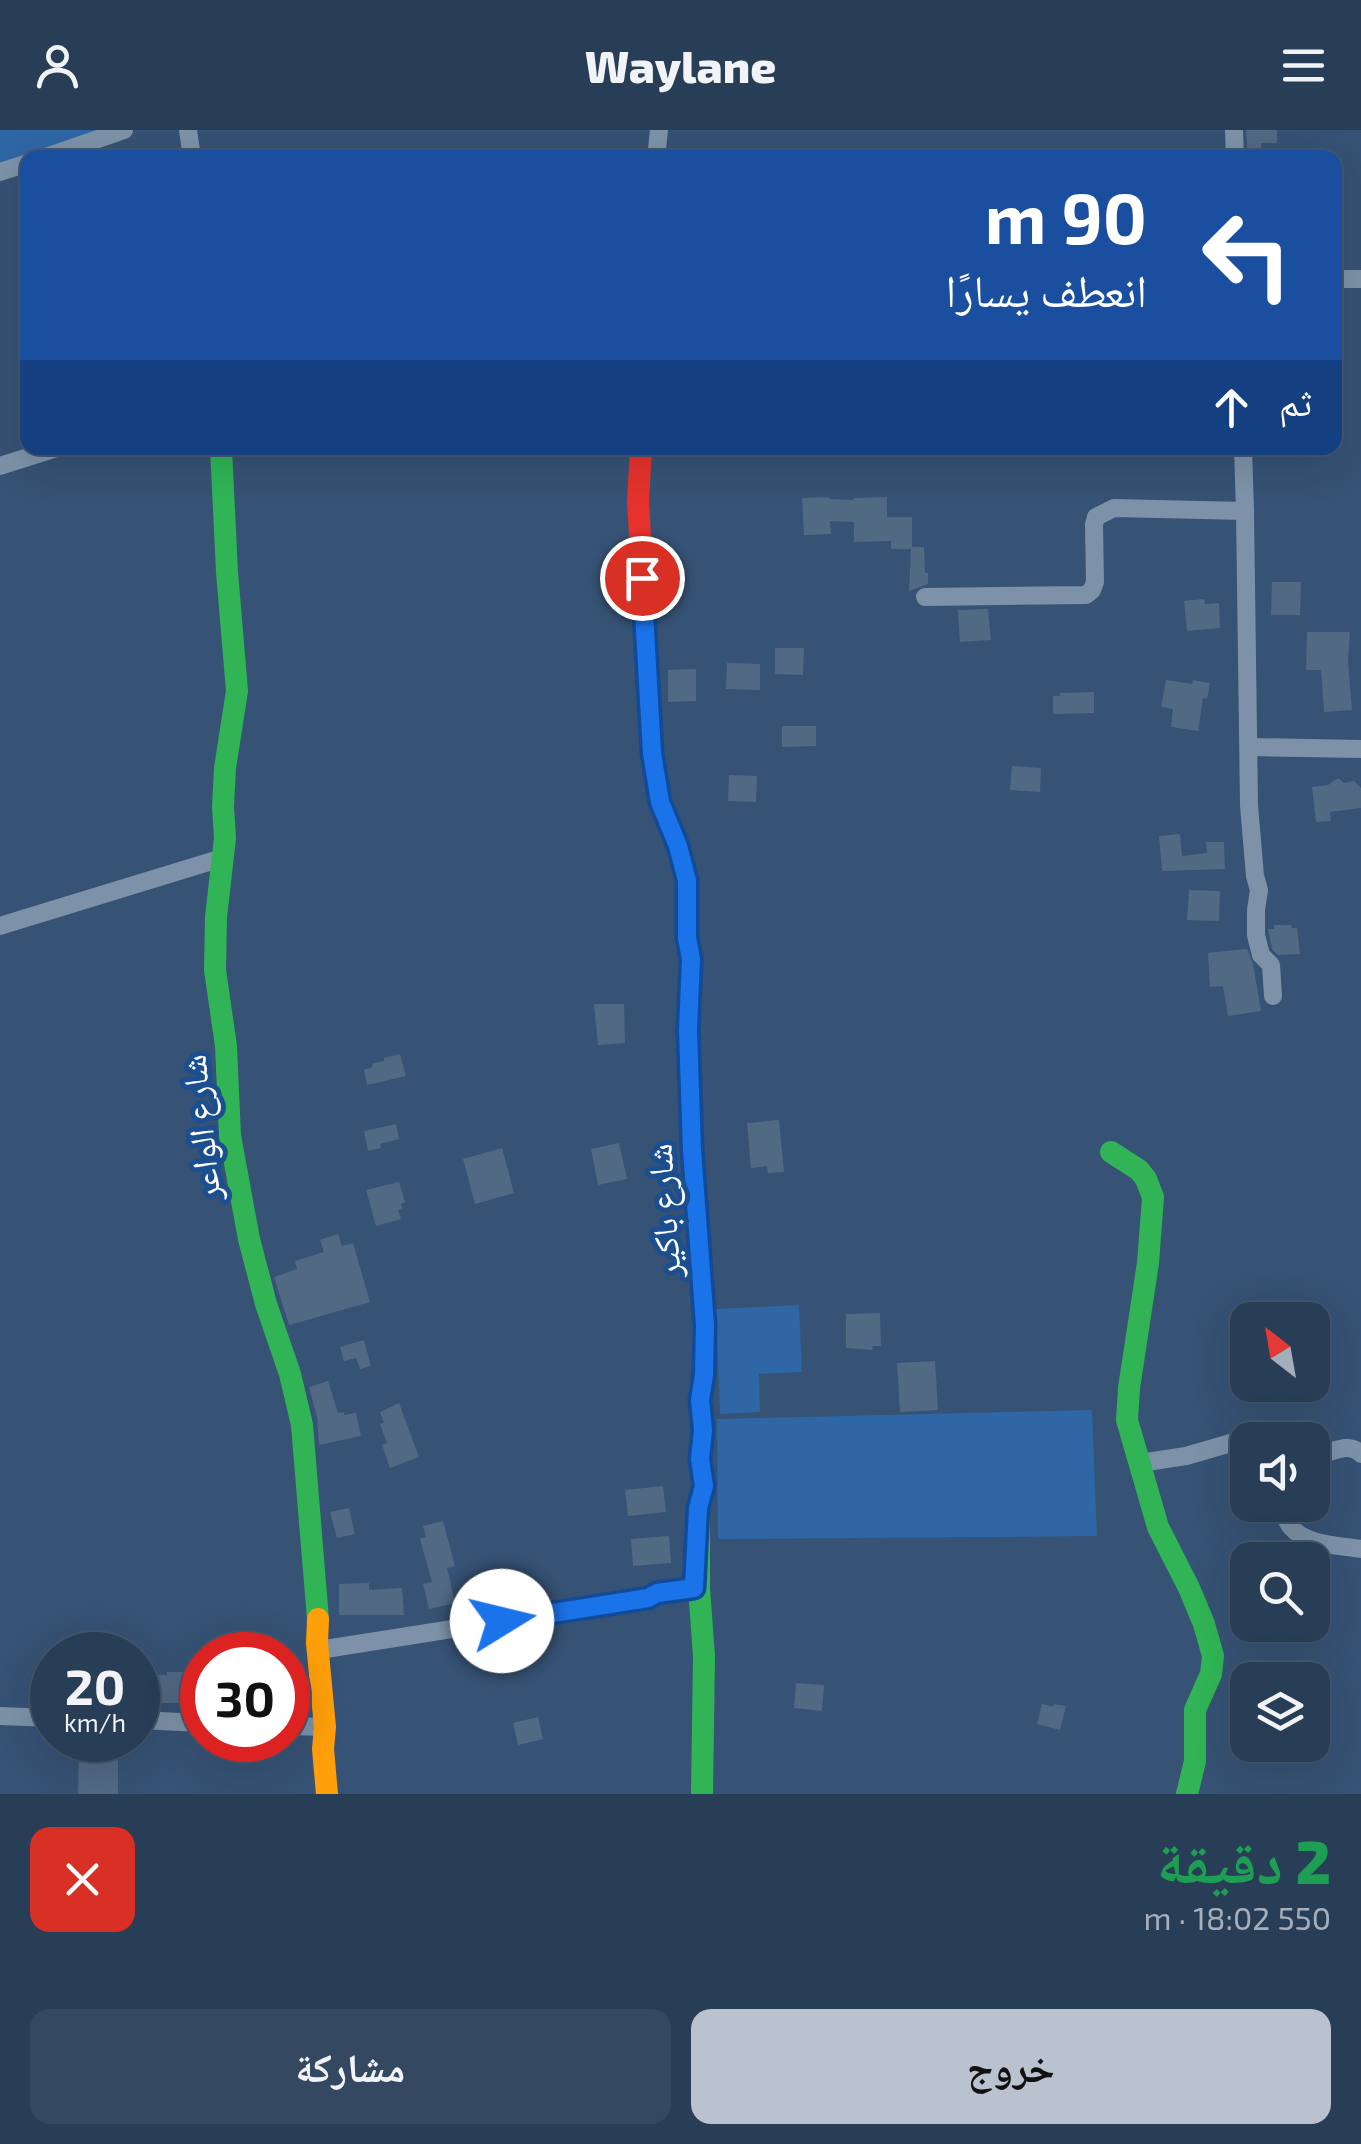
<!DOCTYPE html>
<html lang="ar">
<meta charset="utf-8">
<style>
:root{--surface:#283e57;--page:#344961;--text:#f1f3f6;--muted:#a5aeba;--line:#44576d;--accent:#b9c2ce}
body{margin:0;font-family:"Exo 2","Noto Naskh Arabic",sans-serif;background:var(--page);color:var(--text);direction:rtl;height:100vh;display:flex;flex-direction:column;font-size:38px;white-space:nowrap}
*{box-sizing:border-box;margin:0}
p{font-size:32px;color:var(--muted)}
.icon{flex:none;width:55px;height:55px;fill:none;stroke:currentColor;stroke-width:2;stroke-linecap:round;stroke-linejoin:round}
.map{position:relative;height:1664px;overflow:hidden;direction:ltr}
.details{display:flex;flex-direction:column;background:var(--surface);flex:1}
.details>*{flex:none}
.guide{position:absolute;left:20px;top:20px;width:1322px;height:305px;border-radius:20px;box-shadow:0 10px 40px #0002,0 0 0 2px var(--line);direction:rtl;background:#1a4fa0;color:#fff;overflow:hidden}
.needle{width:65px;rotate:329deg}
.tools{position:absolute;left:1230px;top:1172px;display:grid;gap:20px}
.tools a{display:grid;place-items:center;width:100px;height:100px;border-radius:20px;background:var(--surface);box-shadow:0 10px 40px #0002,0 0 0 2px var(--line);font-size:50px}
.speed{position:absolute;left:30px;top:1502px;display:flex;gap:20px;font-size:50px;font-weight:700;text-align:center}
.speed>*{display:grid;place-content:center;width:130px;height:130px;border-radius:50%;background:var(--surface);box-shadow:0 10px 40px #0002,0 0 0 2px var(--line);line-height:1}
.speed small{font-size:25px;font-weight:400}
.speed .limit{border:15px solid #d22;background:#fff;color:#111}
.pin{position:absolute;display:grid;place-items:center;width:85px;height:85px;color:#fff;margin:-42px;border:5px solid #fff;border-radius:50%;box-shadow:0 2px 10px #0007}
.me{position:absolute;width:110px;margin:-55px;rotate:81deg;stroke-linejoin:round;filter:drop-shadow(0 0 8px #0008)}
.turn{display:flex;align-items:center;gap:35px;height:210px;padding:0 30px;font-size:45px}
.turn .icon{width:130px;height:130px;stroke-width:2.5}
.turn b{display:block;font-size:70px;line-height:85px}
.then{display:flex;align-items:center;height:95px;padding:0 30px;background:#0003;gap:20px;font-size:38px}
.round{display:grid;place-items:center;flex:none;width:105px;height:105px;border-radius:20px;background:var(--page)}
.overview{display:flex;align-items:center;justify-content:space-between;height:170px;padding:0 30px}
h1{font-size:60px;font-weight:800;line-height:75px;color:#1e9e55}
.action{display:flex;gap:20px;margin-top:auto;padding:20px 30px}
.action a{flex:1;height:115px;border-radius:20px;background:var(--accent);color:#111;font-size:40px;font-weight:800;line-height:115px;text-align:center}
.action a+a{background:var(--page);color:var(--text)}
header{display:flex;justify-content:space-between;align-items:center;height:130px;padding:0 30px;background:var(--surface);font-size:45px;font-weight:800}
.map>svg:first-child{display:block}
.green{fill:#2f66a5}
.building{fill:#526984}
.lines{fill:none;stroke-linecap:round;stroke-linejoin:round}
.street{stroke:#7d92a8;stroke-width:18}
.fast{stroke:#30b455;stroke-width:22}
.slow{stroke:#ff9f0a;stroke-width:22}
.jam{stroke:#e5322d;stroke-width:22}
.route-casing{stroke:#114b97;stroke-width:25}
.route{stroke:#1a73e8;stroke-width:18}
.labels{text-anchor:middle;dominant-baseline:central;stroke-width:10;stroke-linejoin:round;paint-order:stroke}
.street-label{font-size:35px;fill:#fff;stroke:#1b4f8f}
</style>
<header><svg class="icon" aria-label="menu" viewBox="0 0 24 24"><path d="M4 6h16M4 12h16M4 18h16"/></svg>Waylane<svg class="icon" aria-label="person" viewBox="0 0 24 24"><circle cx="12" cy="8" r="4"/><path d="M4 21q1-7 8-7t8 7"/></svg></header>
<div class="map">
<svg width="1361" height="1664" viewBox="0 0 1361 1664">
<rect width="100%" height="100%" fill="#365274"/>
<g class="green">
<polygon points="0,0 124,0 0,42"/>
<polygon points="799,1175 802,1242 759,1244 760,1282 720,1284 716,1179"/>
<polygon points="1092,1280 1097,1406 718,1409 717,1289"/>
</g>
<g class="building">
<polygon points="1246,0 1277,0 1277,13 1261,13 1262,28 1248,28"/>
<polygon points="829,367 829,369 853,370 853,368 887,367 887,387 912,387 912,417 924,417 925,443 928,443 928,454 909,461 911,419 891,419 891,411 854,412 854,392 830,391 831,404 804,405 802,368"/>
<polygon points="1272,452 1301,452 1300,485 1271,485"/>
<polygon points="1204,469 1205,474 1219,473 1220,498 1187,501 1184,471"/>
<polygon points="988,479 991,510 960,512 958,480"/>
<polygon points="1307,502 1350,502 1348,532 1352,580 1324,582 1321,540 1306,540"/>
<polygon points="775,518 804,518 803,545 775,544"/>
<polygon points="727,533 760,534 760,560 726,559"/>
<polygon points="696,539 696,571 668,572 668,540"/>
<polygon points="1166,550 1192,554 1193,550 1210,553 1207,569 1203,568 1198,601 1171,597 1173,579 1161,577"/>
<polygon points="1094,562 1094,583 1053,584 1053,566 1060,566 1060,563"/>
<polygon points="782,596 816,596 816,616 782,617"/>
<polygon points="1012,636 1041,638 1040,662 1010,660"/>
<polygon points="729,645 757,646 756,672 728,671"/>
<polygon points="1338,648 1344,653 1354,651 1361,658 1361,678 1330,682 1331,691 1316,692 1312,657 1328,655"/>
<polygon points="1180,704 1182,726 1207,723 1206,712 1224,712 1225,739 1162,741 1159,706"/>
<polygon points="1189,760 1220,761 1219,791 1187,790"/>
<polygon points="1274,795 1291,795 1292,798 1297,798 1300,824 1278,825 1272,819 1268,799 1274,799"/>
<polygon points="1247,819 1253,834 1261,881 1228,886 1223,856 1210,857 1208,823"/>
<polygon points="594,874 624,874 625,913 598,915"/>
<polygon points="400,924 406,946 367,955 364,940 373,937 372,934 384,931 384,928"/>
<polygon points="779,990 784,1042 768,1043 767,1036 751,1038 747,993"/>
<polygon points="396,994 399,1009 380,1014 381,1018 368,1021 364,1001"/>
<polygon points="619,1013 627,1049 598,1055 591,1019"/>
<polygon points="502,1018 514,1063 475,1074 463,1029"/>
<polygon points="399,1052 405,1072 401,1074 402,1079 398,1080 401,1089 376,1096 366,1060"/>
<polygon points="338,1104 342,1116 353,1113 370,1172 289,1195 274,1147 297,1139 295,1131 324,1122 320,1110"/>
<polygon points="880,1183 881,1216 872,1216 873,1220 846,1218 846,1184"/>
<polygon points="364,1210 371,1236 360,1239 356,1228 344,1231 340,1217"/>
<polygon points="935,1231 938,1280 900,1282 897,1233"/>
<polygon points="328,1251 338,1283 344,1282 344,1285 356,1283 361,1306 319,1315 317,1287 309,1257"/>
<polygon points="399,1273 419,1327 390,1338 382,1315 387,1313 380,1294 384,1293 380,1282"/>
<polygon points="663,1356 666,1382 628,1386 625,1360"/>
<polygon points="349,1378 355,1404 337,1408 330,1382"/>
<polygon points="443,1391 455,1436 447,1438 455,1473 429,1479 423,1454 432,1452 420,1409 426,1407 423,1396"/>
<polygon points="669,1406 671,1433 633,1436 631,1409"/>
<polygon points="369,1453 369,1460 402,1458 404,1485 339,1485 339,1454"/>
<polygon points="167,1542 184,1542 185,1573 161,1573 161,1569 149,1569 150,1552 155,1552 155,1545 167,1545"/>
<polygon points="796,1553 824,1555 822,1581 794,1578"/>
<polygon points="1042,1574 1053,1577 1054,1574 1066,1576 1060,1600 1037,1594"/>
<polygon points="538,1587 543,1609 518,1615 513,1593"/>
<polygon points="79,1615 118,1615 118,1664 78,1664"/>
</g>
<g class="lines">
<g class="street">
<polyline points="188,0 192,28"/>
<polyline points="1234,0 1235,28"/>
<polyline points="43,28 124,0"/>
<polyline points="656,28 659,0"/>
<polyline points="0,42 28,33"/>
<polyline points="1335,149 1361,149"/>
<polyline points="0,336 57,318"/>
<polyline points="1245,381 1249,675 1255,746 1259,760 1256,780 1256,805 1261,825 1271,835 1273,866"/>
<polyline points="925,467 1086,465 1092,460 1095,452 1094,395 1096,387 1114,378 1245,381 1243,318"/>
<polyline points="1249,617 1361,619"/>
<polyline points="0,796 222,728"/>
<path d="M1312,1326c18,-1 35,-16 49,-2"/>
<polyline points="1140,1333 1186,1326 1231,1313 1248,1315"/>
<path d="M1279,1375c4,7 7,16 12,22 16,19 48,18 70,22"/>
<polyline points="319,1520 648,1468 657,1463 694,1459"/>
<polyline points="0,1586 52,1588"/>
<polyline points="138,1590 202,1593"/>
<polyline points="288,1596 325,1597"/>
</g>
<g class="fast">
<polyline points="221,318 227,442 237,561 225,638 223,677 225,708 216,787 215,840 226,916 230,1006 249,1109 266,1174 290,1244 302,1295 318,1489"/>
<polyline points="648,547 652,623 661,672 678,716 687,750 687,808 691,829 688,899 692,1020 705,1195 704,1245 700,1270 703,1300 700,1329 704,1357 699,1378 699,1458 704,1526 702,1664"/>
<polyline points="1111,1022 1139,1040 1146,1049 1153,1067 1148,1133 1129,1258 1127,1290 1158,1397 1189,1458 1204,1494 1213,1526 1211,1544 1195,1580 1195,1631 1187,1664"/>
</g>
<polyline class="slow" points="318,1489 317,1513 325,1597 323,1619 327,1664"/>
<polyline class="jam" points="641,318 638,371 648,547"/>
</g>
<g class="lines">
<defs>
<polyline id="route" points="502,1491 648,1468 657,1463 694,1458 698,1378 704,1356 700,1329 703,1300 700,1270 704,1245 705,1195 692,1020 688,900 691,829 687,808 687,750 678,716 660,672 652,623 642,448"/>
</defs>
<use href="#route" class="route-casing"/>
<use href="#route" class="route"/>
</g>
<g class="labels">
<g class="street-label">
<text transform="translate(199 998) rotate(-96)">شارع الواعر</text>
<text transform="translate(662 1081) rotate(-94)">شارع باكير</text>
</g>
</g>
</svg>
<div class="tools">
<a><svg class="needle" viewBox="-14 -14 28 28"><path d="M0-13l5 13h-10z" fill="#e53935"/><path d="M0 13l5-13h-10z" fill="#a5aeba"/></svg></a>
<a><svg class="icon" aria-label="sound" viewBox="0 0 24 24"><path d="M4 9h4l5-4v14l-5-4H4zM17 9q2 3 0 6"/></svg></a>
<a><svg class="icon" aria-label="search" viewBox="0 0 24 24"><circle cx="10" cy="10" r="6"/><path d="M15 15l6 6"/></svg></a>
<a><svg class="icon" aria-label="layers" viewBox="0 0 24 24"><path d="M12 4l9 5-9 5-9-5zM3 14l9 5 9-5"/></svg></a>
</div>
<div class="speed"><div>20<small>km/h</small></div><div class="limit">30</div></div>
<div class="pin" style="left:642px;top:448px;background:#d93025"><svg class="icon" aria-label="arrive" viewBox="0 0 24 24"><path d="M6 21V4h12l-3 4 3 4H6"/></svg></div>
<svg class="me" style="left:502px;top:1491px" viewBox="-20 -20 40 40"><circle r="19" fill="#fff"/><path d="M0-13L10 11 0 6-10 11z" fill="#1a73e8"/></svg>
<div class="guide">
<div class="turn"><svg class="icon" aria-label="left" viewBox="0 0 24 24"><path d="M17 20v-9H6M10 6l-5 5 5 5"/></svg><div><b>90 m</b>انعطف يسارًا</div></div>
<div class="then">ثم<svg class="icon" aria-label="ahead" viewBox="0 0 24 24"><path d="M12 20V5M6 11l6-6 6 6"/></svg></div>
</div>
</div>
<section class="details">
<div class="overview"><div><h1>2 دقيقة</h1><p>550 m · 18:02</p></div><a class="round" style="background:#d93025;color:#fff"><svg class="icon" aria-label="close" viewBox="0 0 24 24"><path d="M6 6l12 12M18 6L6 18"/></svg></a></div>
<div class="action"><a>خروج</a><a>مشاركة</a></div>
</section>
